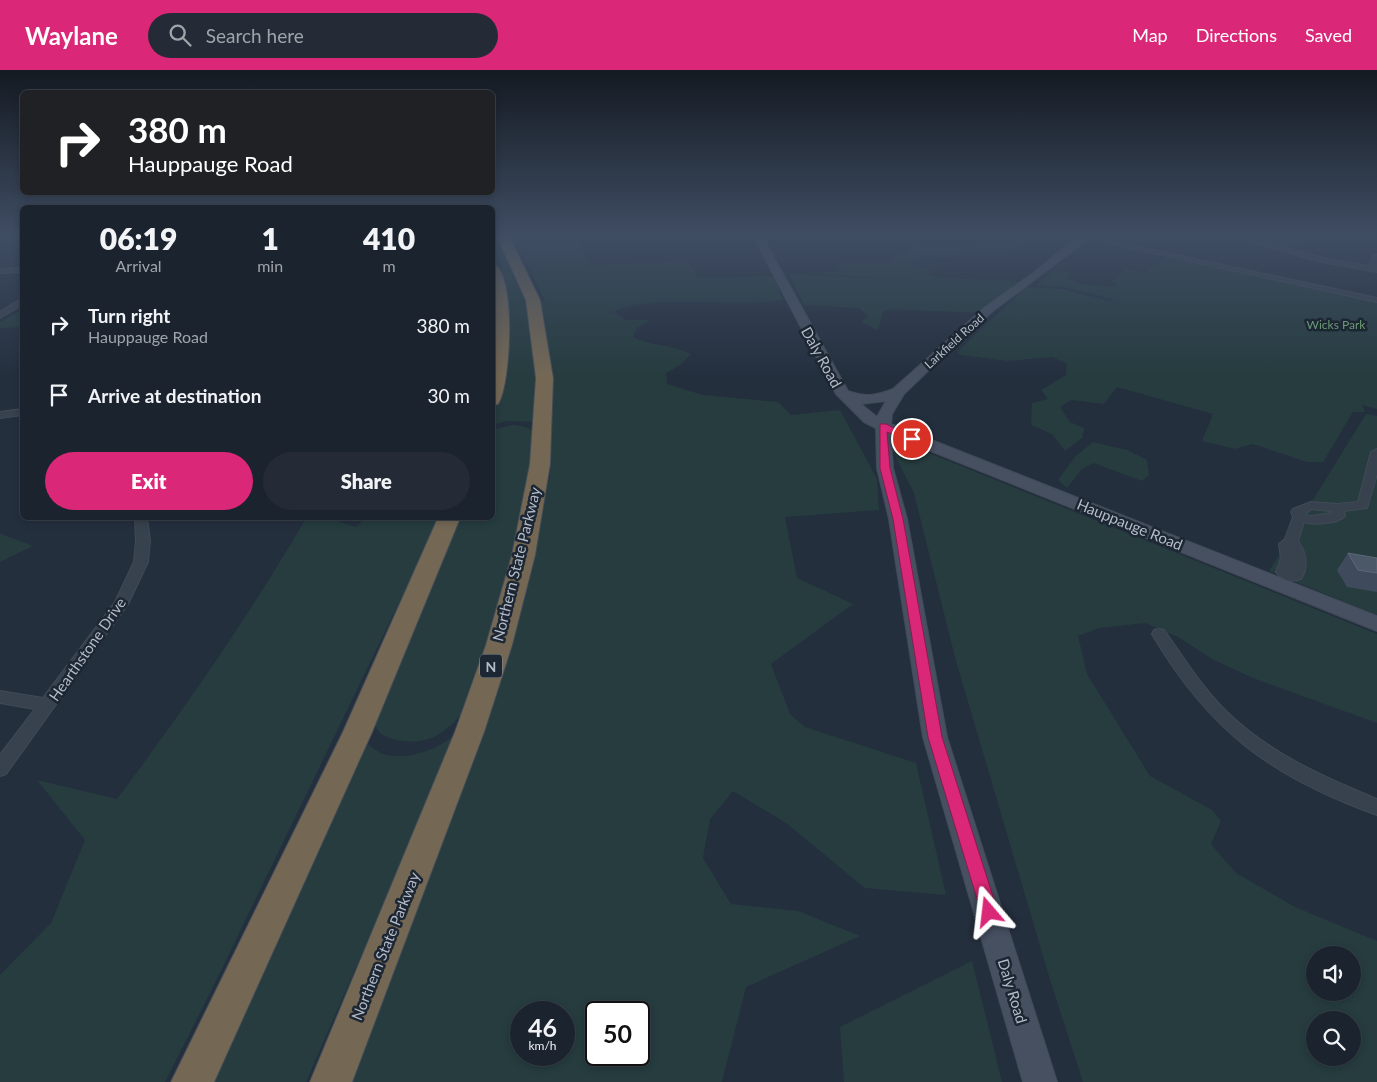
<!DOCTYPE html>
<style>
:root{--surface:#1b232e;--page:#242b36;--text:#f1f3f6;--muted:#a0a4aa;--line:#39404a;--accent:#db2777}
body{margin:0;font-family:Lato,sans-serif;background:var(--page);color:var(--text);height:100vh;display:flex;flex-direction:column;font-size:19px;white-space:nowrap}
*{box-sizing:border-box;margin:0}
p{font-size:16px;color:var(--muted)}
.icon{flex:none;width:28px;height:28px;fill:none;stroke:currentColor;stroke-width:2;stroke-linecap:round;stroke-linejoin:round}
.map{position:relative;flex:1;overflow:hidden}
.details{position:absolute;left:20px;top:135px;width:475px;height:315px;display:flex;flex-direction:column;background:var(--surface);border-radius:8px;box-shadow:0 2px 8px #0003,0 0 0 1px var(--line)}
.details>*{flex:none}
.top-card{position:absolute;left:20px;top:20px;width:475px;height:105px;border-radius:8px;box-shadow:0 2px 8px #0003,0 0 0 1px var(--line);background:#202124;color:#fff;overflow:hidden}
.fabs{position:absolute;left:1306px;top:876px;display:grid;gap:10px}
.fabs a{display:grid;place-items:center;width:55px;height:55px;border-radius:50%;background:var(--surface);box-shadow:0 2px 8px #0003,0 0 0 1px var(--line);font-size:25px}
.speed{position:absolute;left:510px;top:931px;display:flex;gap:10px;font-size:25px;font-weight:700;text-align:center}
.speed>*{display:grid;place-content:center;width:65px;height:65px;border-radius:50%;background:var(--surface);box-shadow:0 2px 8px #0003,0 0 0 1px var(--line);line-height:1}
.speed small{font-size:12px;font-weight:400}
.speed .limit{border:2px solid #111;border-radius:8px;background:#fff;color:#111}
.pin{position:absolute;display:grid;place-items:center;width:42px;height:42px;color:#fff;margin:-21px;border:2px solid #fff;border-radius:50%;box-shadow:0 1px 5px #0007}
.me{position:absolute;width:55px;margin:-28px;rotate:343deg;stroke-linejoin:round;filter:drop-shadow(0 0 4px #0008)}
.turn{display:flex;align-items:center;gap:18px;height:105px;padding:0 25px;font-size:22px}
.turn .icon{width:65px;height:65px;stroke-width:2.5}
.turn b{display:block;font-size:35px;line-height:42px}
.eta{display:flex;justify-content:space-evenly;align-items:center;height:85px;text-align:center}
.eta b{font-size:30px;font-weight:800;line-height:35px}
.primary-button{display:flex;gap:10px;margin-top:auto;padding:10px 25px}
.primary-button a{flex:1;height:58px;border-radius:30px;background:var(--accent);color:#fff;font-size:20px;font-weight:800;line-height:58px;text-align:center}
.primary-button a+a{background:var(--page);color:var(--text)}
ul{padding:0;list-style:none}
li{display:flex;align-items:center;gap:15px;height:70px;padding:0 25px}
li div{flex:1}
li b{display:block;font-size:19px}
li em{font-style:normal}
header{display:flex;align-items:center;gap:30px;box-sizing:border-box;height:70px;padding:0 25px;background:var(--accent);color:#fff}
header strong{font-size:24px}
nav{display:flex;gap:28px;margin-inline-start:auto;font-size:18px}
.search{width:350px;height:45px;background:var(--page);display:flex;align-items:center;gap:12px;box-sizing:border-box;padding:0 18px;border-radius:28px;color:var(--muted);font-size:19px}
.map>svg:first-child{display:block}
.green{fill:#263c3f;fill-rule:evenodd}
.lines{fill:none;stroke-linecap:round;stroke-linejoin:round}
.street-casing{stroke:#414a57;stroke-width:2}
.secondary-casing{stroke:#414a57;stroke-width:2}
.highway-casing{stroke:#434c59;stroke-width:2}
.street{fill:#38414e;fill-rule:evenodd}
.secondary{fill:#465061;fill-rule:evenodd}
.highway{fill:#746855;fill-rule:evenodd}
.wall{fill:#3f4b5c}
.building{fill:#4b5868;stroke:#5c6777}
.route{fill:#db2777;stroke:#8e194d}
.labels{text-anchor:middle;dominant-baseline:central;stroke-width:5;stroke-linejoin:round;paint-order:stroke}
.far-park-label{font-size:12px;fill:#6b9a76;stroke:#1d2633}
.far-street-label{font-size:12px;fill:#b4bcc9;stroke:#1d2633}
.shield{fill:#1d2633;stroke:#878f9c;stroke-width:1}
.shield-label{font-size:14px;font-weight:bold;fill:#b4bcc9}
.street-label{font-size:15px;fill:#b4bcc9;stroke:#1d2633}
</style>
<header>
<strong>Waylane</strong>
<div class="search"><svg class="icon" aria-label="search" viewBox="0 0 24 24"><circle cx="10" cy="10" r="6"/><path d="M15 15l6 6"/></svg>Search here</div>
<nav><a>Map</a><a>Directions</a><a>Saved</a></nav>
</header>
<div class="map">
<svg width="1377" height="1012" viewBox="0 0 1377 1012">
<rect width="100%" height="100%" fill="#242f3e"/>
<g class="green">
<polygon points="493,164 496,164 509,185 533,248 537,333 534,352 507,351 493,355 493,338 507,274 500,210 493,193"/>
<path d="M507,164h69l14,31 99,-4 9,17 72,-2 4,2 9,22c-41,8 -139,-7 -169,12l11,8h25l-13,8 -4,9c19,9 39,8 58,17l-11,11 -14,8 1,11 36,11 75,7 13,13 49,-5 37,69 2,31 -94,7 12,61 56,26 -82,60 19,50 15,13 111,36 30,132 -81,-7 -79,-65 -53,-32 -23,28 -7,39 28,46 67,7 62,25 -114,51 -24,95h-370l176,-498 22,-109 2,-56 -7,-99 -6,-18 6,-1 -19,-40zM521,942h43v43h-43zM596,942h43v43h-43z"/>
<path d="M1020,169l5,5c-19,12 -24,6 -44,8 -10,0 -21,6 -30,6 -15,0 -28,-3 -42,3l3,4 18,4 -3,5 13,4 77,3v5l-36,27 -90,-4 -8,3 -5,18 -17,-8 7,-6 -9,-8 -55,-3 -15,-31 139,7 -120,-8 28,-1 4,-9h52l5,-10 9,1 6,-10 46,2 30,-2z"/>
<polygon points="1167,186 1377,232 1377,339 1362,335 1365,342 1353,342 1323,392 1307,392 1253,374 1235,379 1202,371 1213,344 1117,317 1104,334 1071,330 1060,337 1070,352 1084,358 1082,368 1065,381 1052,364 1031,355 1032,333 1048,329 1041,320 1066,305 1067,294 1053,287 1008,291 961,285 957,282 1026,217 1062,219 1110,231 1114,229 1063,217 1037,215 1054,200 1071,203 1067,208 1079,214 1113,217 1117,215 1112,211 1126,199 1146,202"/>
<polygon points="22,240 22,257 0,258 0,252"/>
<polygon points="1366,344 1377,346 1377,545 1269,501"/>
<path d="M512,355c10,1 18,1 23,10l-21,122 -49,151c-15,24 -39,39 -68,32 -7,-2 -16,-4 -20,-11 -2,-4 -2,-11 -3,-15l80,-196h38l1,-88z"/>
<path d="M884,365l493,199v89l-124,-45 -41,-19 -34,-22 -33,-14 -46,5 -21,8 9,38 63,102 62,34 9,11 -10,23 25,29 59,34 82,34v141h-294l-32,-99 -95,-322 -42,-168zM1315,885h37v37h-37zM1315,950h37v38h-37z"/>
<polygon points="1093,372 1127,380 1147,390 1149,405 1142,411 1093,393 1082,399 1067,418 1058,410 1075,387"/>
<path d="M306,448h21l29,9 9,-9h72l-11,29 -211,436 -50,99h-165v-107l51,-52 34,-83 -48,-60 80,19c68,-91 133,-184 189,-281z"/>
<polygon points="0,463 4,465 33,476 0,492"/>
<path d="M455,665v5l-149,342h-100l160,-339c5,3 11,9 17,11 25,7 53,-4 72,-19z"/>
<polygon points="972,891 1002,1012 844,1012 840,957"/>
</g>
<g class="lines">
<defs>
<g id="street">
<polygon points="1067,164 1079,164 1377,228 1377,232"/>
<polygon points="1175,164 1181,164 1181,165 1178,167"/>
<path d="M1223,164c26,0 56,22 78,0h7l-9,9 -15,4 39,11 46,8 4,-10 4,-2v18l-55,-10z"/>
<polygon points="22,198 22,202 0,203 0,199"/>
<polygon points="19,230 22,230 22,235 0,248 0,242"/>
<polygon points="22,339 22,345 0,348 0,342"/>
<path d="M1377,379v25l-10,34 -23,3 1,5c-7,8 -31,9 -41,6l-6,19c8,11 11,25 3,38 -10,3 -19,2 -25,-7l5,-14 -2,-14 6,-5 8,-22 -2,-5 2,-3 18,-7 26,2 21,-2 13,-50zM1311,439l20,2 1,2 -21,3 -7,-1z"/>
<polygon points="135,448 147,448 150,471 148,492 128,534 6,704 0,706 0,685 35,639 0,633 0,621 43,628 115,532 134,492 136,471"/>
<path d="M1159,559l5,1c20,28 38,58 63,82 42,41 96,65 150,87v16c-105,-38 -168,-84 -225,-181l2,-4z"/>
</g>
<path id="secondary" d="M752,164h9l87,157c17,6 28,5 45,-2l92,-82 47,-33 40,-33 12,-7h11l-102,77 -35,31 -54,52 -12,20 -1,10 486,192v15l-486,-196 2,33 14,51 40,218 110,345h-34l-100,-345 -34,-218 -12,-51 -1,-40 -12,-6 -28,-28zM886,331l-9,16 -16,-13z"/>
<g id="highway">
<polygon points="496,164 508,164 540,230 553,308 550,394 535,485 512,575 484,662 352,1012 310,1012 455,662 486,575 512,485 530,394 536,308 526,230"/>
<path d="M492,194c25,6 19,121 6,140l-6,1 3,-71z"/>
<polygon points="438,448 460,448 372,662 214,1012 171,1012 343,662"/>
</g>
</defs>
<use href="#street" class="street-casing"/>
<use href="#secondary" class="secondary-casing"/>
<use href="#highway" class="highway-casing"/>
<use href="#street" class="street"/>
<use href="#secondary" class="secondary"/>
<use href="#highway" class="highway"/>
</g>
<polygon class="wall" points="1348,483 1377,488 1377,522 1347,517 1337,500"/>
<polygon class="building" points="1348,483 1377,488 1377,503 1358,500"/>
<linearGradient id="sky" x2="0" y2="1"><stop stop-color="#141a22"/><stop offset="0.54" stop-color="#3f4d63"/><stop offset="1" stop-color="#3f4d63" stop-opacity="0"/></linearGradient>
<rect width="1377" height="306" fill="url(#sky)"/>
<polygon class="route" points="880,354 886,354 917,369 909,371 887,362 890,398 903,449 942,667 998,842 995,847 989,850 983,847 981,842 928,667 893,449 880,398"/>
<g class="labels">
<g class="far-park-label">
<text x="1336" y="254">Wicks Park</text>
</g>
<g class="far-street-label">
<text transform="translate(954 271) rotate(-42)">Larkfield Road</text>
</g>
<rect class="shield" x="480" y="584.5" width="22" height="23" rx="4"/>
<g class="shield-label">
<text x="491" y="596">N</text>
</g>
<g class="street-label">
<text transform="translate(822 287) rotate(61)">Daly Road</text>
<text transform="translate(1130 454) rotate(22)">Hauppauge Road</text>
<text transform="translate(516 494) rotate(-76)">Northern State Parkway</text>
<text transform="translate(87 579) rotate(-55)">Hearthstone Drive</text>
<text transform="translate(385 876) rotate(-68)">Northern State Parkway</text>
<text transform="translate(1013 921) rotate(73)">Daly Road</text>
</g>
</g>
</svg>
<div class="fabs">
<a><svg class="icon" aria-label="sound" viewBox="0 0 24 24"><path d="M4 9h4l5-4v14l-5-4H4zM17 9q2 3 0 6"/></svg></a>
<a><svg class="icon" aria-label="search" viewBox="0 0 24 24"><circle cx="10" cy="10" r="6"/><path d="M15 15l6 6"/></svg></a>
</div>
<div class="speed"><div>46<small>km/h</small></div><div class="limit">50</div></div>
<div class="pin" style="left:912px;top:369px;background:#d93025"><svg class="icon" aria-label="arrive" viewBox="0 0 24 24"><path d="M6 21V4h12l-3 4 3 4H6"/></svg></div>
<svg class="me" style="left:989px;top:842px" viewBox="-20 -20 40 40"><path d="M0-17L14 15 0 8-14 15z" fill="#db2777" stroke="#fff" stroke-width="4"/></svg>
<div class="top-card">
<div class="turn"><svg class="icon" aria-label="right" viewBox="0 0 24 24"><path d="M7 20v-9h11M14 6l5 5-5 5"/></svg><div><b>380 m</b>Hauppauge Road</div></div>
</div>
<section class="details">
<div class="eta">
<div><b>06:19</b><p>Arrival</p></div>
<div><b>1</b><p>min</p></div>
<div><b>410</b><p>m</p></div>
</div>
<ul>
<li><svg class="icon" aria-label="right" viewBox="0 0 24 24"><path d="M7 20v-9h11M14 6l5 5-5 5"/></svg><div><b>Turn right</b><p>Hauppauge Road</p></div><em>380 m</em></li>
<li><svg class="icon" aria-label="arrive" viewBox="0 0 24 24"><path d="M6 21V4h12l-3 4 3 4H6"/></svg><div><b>Arrive at destination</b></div><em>30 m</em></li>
</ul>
<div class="primary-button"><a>Exit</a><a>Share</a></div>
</section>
</div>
